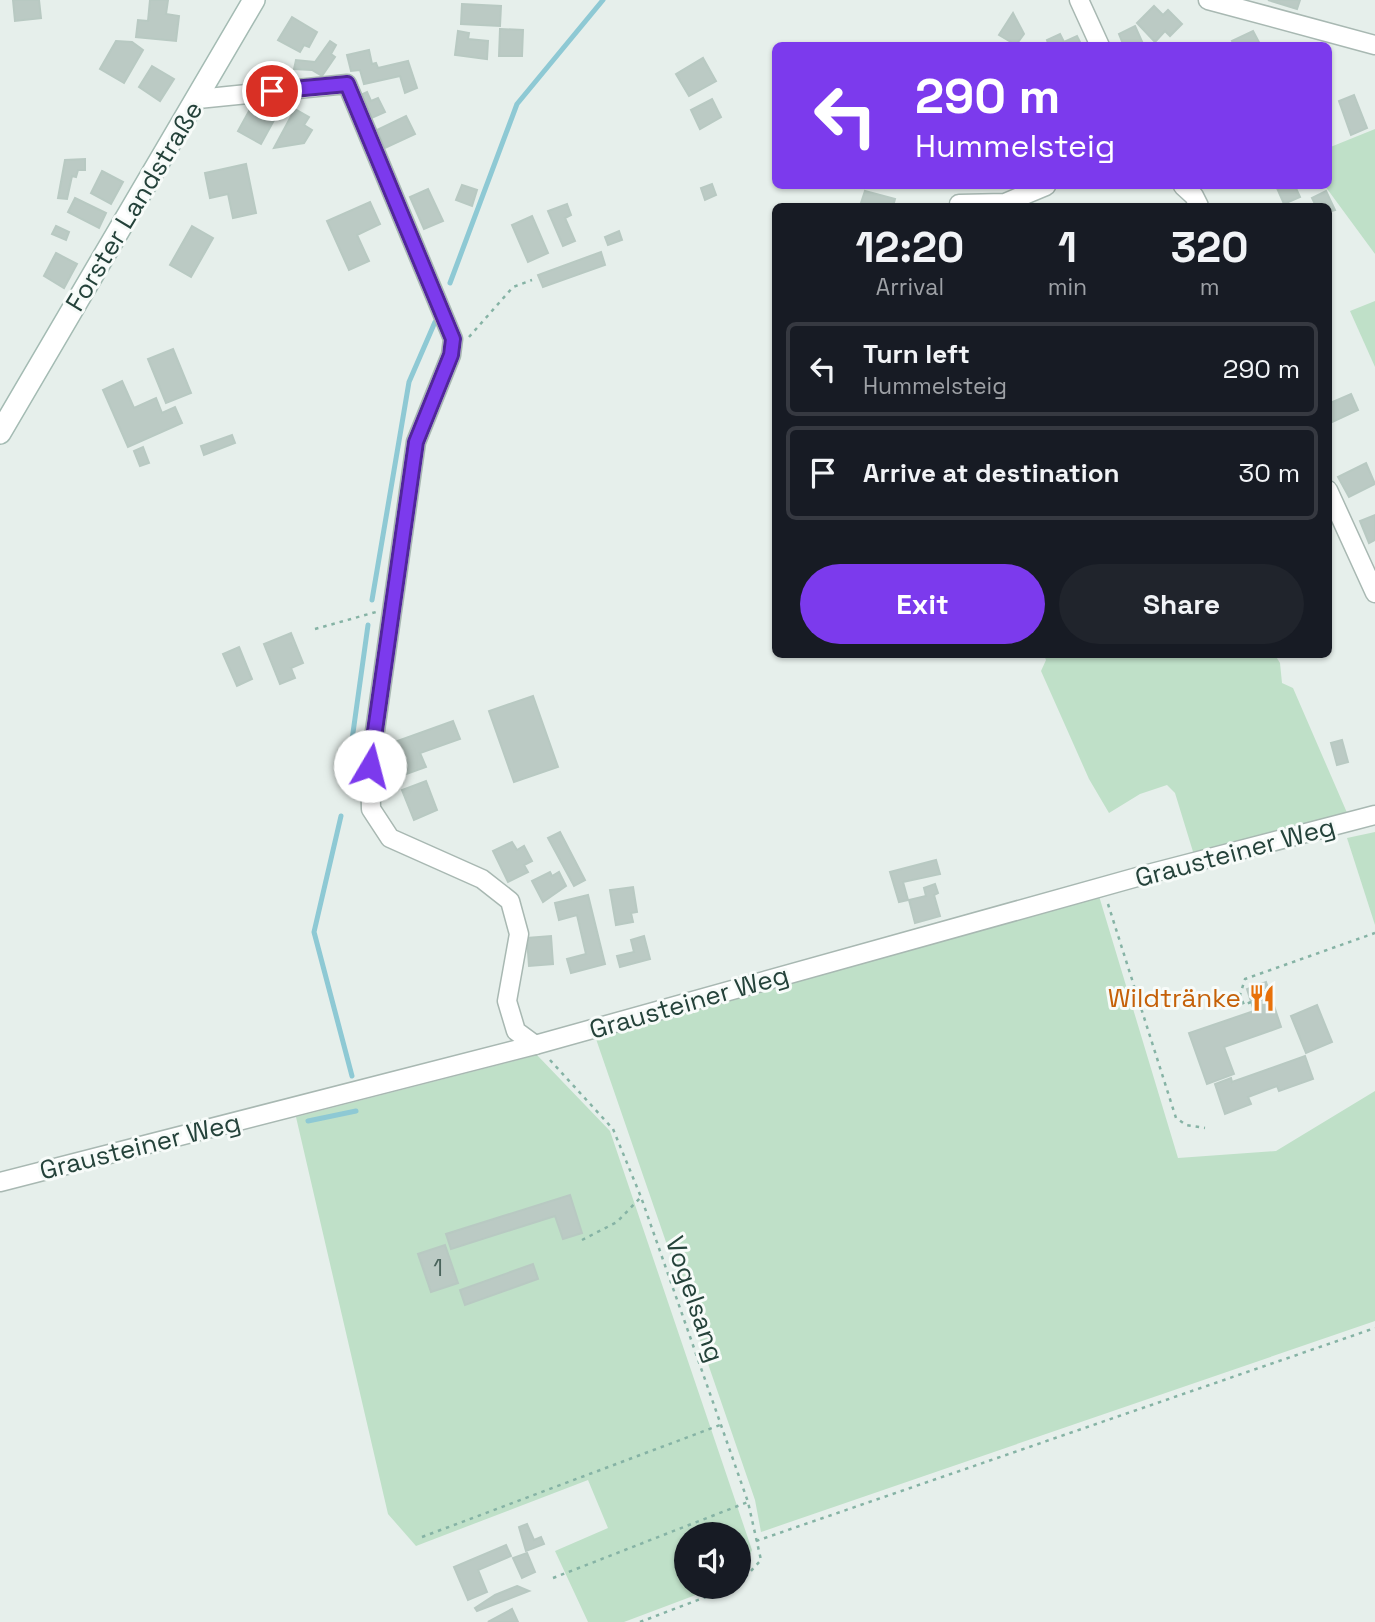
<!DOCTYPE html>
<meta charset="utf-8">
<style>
:root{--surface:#171b24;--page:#20242c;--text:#f1f3f6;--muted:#9ea1a6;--line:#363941;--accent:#7c3aed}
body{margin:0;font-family:"Space Grotesk",sans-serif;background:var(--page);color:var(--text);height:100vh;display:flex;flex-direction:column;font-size:26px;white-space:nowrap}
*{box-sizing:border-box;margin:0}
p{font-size:23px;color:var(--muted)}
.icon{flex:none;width:38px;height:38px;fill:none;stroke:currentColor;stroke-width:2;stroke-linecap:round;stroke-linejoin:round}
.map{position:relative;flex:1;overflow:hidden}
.panel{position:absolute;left:772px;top:203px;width:560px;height:455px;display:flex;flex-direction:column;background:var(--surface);border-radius:10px;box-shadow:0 2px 5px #0004}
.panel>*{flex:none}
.top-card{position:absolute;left:772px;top:42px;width:560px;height:147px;border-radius:10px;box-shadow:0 2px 5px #0004;background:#7c3aed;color:#fff;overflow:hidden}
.controls{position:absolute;left:674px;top:1522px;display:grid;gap:14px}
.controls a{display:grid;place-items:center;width:77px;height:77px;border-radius:50%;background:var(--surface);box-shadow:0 2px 5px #0004;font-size:35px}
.pin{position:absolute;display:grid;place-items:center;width:60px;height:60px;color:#fff;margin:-30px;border:4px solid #fff;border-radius:50%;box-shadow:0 2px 7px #0007}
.me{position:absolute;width:77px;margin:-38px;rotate:8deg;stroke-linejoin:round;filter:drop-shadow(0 0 5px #0008)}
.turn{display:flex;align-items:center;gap:24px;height:147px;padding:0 28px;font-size:32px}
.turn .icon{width:91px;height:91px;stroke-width:2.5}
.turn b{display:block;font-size:49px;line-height:60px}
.eta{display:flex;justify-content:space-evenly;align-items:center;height:119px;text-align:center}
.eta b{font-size:42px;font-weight:700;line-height:49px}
.button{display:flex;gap:14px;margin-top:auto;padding:14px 28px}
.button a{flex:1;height:80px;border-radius:42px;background:var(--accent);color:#fff;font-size:28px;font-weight:700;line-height:80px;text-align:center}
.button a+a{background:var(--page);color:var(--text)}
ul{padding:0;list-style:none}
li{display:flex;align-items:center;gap:21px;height:94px;margin:0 14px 10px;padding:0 14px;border:4px solid var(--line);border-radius:10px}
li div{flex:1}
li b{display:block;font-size:26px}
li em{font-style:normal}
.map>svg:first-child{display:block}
.green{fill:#bfe0c8}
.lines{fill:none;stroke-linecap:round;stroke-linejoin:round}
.stream{stroke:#8ec9d4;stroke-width:5}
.building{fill:#bbcac4;stroke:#b8c9c2;stroke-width:2}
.street-casing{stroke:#a8b8b2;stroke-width:21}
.secondary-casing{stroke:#a4bbb3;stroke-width:24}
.path{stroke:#86b3a5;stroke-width:2.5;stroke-dasharray:3.5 5;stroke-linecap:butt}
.street{stroke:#fff;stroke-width:18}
.secondary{stroke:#fff;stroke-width:21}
.route-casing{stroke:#51269a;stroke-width:18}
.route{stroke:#7c3aed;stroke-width:12}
.labels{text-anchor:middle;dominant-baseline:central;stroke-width:6;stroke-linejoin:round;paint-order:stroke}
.number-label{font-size:23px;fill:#4a645c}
.street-label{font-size:26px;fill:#24423a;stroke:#f7fbf9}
.food-label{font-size:26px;fill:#c56008;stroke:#f7fbf9;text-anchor:end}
</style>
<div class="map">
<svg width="1375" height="1622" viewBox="0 0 1375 1622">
<rect width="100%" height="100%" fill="#e6efeb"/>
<g class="green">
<polygon points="1375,129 1375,254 1325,186 1328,186 1328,148"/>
<polygon points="1375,301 1375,367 1350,311"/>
<polygon points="1044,655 1275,655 1280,663 1282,683 1293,688 1348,815 1194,855 1175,793 1167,785 1140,794 1109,813 1089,779 1041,671 1046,660"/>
<polygon points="1375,832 1375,925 1347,838"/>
<polygon points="1099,896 1178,1158 1276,1151 1375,1091 1375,1321 761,1532 755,1500 596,1039"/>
<polygon points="537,1055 610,1131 752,1550 739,1579 738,1535 686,1535 686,1587 717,1587 624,1622 588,1622 555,1551 608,1528 588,1480 416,1546 388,1514 296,1117"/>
</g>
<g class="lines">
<g class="stream">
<polyline points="450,283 517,104 603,0"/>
<polyline points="372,600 409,382 435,322"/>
<polyline points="346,783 368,625"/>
<polyline points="341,816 314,932 352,1076"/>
<polyline points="308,1121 356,1111"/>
</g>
</g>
<g class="building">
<polygon points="13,0 39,0 41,18 15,21"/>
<polygon points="150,0 168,0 166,14 179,16 176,41 136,37 138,20 148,21"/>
<polygon points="1268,0 1300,0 1297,9"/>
<polygon points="462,4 501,6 500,26 461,24"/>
<polygon points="1154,6 1163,15 1168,10 1182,24 1170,36 1165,31 1155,42 1137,23"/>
<polygon points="1013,13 1024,34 1016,45 999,35"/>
<polygon points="292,17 317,32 309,47 304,45 300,52 278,40"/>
<polygon points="1135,26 1144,46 1120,46 1123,44 1119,34"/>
<polygon points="500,29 523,30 522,56 499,56"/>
<polygon points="458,31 469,33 468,39 488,41 487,59 455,55"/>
<polygon points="1253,31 1261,46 1235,46 1232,41"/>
<polygon points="1060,34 1064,42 1077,36 1082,46 1049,46 1047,40"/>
<polygon points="116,41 132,42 143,50 124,83 100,69"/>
<polygon points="330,41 336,45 331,54 335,57 322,76 312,70 294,69 296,60 315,62"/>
<polygon points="369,50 372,64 376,63 378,68 408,61 417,88 405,93 400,76 364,84 360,70 351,71 347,55"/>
<polygon points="703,58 716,81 689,96 676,74"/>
<polygon points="152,66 174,79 160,101 139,87"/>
<polygon points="367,92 371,101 378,98 385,112 367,120 356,97"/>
<polygon points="1354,95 1367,128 1351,135 1339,101"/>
<polygon points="712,99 721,117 700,129 691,110"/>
<polygon points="255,100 278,113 261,144 238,131"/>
<polygon points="295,109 309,117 304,125 312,130 304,143 274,148"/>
<polygon points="406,116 415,134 385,148 377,130"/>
<polygon points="85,159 85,170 78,170 76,177 72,176 67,199 58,198 65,160"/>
<polygon points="246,164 256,213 233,218 228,194 210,198 205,173"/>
<polygon points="102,171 123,182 111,204 91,193"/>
<polygon points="712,184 716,195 705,200 701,188"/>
<polygon points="462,185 477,190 472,206 456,200"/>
<polygon points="1283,186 1295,186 1300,197 1284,204 1277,188"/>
<polygon points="428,189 443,221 424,229 410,197"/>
<polygon points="865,191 895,199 893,206 860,206"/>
<polygon points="1326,191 1335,210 1328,212 1328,206 1316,206 1312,198"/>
<polygon points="75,198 106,213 99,228 68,212"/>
<polygon points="370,202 380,224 357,235 369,261 349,270 327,221"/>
<polygon points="567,204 571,215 565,218 575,241 563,246 548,211"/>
<polygon points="532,216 548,253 528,262 512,225"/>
<polygon points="56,226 69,232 66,240 52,234"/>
<polygon points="192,226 213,238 191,277 170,265"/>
<polygon points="619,231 622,240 608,245 605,237"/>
<polygon points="601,252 605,265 543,287 538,275"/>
<polygon points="56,253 77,264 64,288 44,276"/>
<polygon points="173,349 191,393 166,403 148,359"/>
<polygon points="122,381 134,408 156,398 162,413 175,407 182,423 128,447 103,390"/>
<polygon points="1351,394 1358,410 1328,424 1328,404"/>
<polygon points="232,435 235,443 204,455 201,446"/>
<polygon points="143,447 149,463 140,466 134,451"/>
<polygon points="1366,463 1375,484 1349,497 1338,477"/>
<polygon points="1375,515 1375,540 1369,543 1360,521"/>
<polygon points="291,633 303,663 291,668 295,678 280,684 264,644"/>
<polygon points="239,647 252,679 237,686 223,654"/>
<polygon points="533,696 558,767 514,782 489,711"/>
<polygon points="453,721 460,739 420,753 426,767 398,777 386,745"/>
<polygon points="1342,740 1348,762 1337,765 1331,743"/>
<polygon points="426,781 437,810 414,820 402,790"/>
<polygon points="560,832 585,880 574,886 548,838"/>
<polygon points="512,842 517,850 524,846 532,861 524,865 528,872 508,882 493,851"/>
<polygon points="936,860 940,874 903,882 908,900 899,902 890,872"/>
<polygon points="550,872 552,876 559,872 566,886 543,902 532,881"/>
<polygon points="935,884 938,893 934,895 940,916 915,923 909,900 926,896 924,888"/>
<polygon points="633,887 637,912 631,913 633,922 616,925 610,890"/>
<polygon points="588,895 605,964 571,973 567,959 586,954 577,915 559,920 555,903"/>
<polygon points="551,936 553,964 529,966 527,938"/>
<polygon points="644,936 650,959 620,967 617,956 634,952 631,940"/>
<polygon points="1266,982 1281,1027 1224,1047 1234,1074 1207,1084 1189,1033 1254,1011 1247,989"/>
<polygon points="1317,1005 1332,1042 1306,1053 1291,1016"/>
<polygon points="1305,1056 1313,1079 1279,1091 1277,1086 1248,1097 1251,1104 1225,1114 1215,1084 1231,1078 1232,1082"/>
<polygon points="570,1195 582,1233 563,1239 555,1216 451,1249 446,1234"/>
<polygon points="445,1245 458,1283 431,1292 418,1254"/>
<polygon points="533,1264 538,1279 465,1305 460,1290"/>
<polygon points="527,1524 534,1540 541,1537 544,1544 526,1551 519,1527"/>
<polygon points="506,1545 511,1556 478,1570 487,1592 468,1600 454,1567"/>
<polygon points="527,1553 535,1572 522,1578 513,1558"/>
<polygon points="517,1586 529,1591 477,1611 475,1608 495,1595"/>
<polygon points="512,1609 518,1622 488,1622"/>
</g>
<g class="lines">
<defs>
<g id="street">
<polyline points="1079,0 1100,46"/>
<polyline points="1208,0 1375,45"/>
<polyline points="198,99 347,84 453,339 451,355 416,442 370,766 371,809 390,838 482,879 510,901 519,934 507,1001 516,1031 535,1045"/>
<polyline points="1183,186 1194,196 1199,206"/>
<polyline points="959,204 1005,203 1046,186"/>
<polyline points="1328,490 1375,593"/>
<polyline points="0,1182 535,1045 1148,874 1375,815"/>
</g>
<polyline id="secondary" points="0,433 254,0"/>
</defs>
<use href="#street" class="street-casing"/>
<use href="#secondary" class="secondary-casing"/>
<g class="path">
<polyline points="469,337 513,287 532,280"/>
<polyline points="315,629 376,612"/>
<polyline points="1108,904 1176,1118 1186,1125 1205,1128"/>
<polyline points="1251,1002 1244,1005 1240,995 1245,979 1375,933"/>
<polyline points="550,1060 613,1129 641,1197 748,1502 761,1560 738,1585"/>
<polyline points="582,1240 617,1222 641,1197"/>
<polyline points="422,1537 720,1425"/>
<polyline points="756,1541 1375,1328"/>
<polyline points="553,1578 748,1502"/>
<polyline points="640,1622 732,1587"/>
</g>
<use href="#street" class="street"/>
<use href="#secondary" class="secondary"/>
</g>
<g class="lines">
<defs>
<polyline id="route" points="272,91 347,84 453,339 451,355 416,442 370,766"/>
</defs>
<use href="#route" class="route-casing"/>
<use href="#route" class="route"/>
</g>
<defs>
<symbol id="restaurant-bare" viewBox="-9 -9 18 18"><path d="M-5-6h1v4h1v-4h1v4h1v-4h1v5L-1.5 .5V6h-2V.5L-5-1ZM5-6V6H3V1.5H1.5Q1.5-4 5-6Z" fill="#e8710a" stroke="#f7fbf9" stroke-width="2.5" paint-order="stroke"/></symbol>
</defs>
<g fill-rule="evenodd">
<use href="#restaurant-bare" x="1243" y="979" width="38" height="38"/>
</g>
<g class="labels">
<g class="number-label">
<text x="438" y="1268">1</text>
</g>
<g class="street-label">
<text transform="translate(134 206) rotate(-59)">Forster Landstraße</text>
<text transform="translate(1235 852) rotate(-15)">Grausteiner Weg</text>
<text transform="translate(689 1002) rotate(-16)">Grausteiner Weg</text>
<text transform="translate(140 1146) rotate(-14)">Grausteiner Weg</text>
<text transform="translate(695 1299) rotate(71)">Vogelsang</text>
</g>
<g class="food-label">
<text x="1241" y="998">Wildtränke</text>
</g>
</g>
</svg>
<div class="controls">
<a><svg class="icon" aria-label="sound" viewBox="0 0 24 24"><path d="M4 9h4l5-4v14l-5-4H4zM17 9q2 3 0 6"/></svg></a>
</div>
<div class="pin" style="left:272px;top:91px;background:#d93025"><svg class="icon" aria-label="arrive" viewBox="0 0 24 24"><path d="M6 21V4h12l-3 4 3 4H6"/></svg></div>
<svg class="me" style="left:370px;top:766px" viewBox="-20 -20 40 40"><circle r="19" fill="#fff"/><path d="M0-13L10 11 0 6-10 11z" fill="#7c3aed"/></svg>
<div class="top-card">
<div class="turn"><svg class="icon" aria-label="left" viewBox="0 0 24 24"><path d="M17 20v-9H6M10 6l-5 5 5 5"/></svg><div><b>290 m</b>Hummelsteig</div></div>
</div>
<section class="panel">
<div class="eta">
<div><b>12:20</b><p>Arrival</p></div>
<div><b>1</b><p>min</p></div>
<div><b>320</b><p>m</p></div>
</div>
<ul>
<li><svg class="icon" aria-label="left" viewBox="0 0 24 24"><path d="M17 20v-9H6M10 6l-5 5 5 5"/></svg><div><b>Turn left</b><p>Hummelsteig</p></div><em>290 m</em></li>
<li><svg class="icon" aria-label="arrive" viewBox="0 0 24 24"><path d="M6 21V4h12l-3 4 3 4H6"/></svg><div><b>Arrive at destination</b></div><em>30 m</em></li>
</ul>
<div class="button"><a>Exit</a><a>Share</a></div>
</section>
</div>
